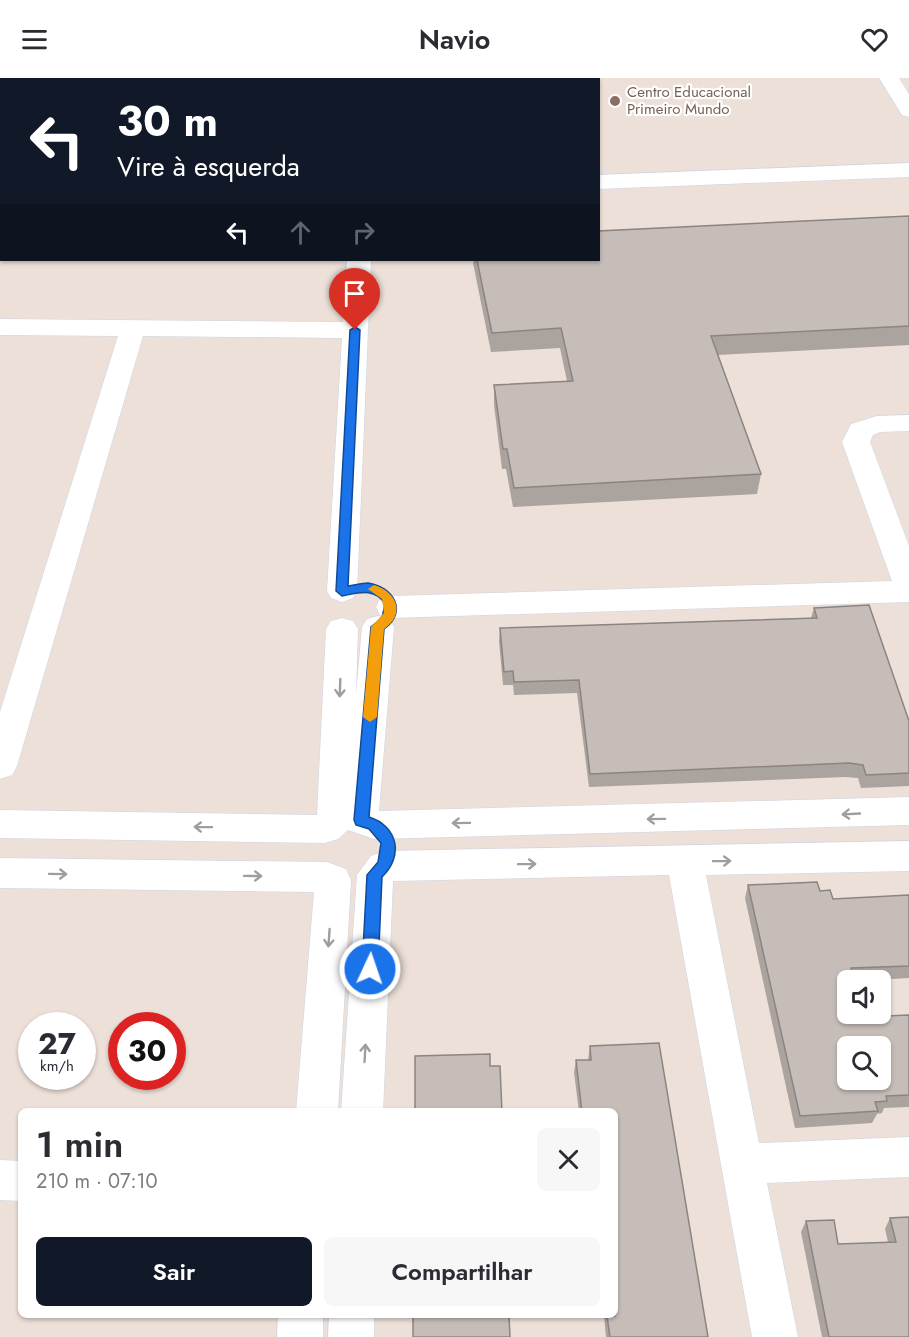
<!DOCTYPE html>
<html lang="pt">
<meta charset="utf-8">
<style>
:root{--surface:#fff;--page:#f7f7f7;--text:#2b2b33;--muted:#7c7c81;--accent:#111827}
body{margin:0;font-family:Jost,sans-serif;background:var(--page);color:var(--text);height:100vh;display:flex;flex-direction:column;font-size:22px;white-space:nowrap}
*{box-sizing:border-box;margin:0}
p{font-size:20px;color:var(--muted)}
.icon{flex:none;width:33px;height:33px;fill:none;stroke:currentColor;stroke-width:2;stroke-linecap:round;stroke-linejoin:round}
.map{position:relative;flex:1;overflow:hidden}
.panel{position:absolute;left:18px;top:1030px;width:600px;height:210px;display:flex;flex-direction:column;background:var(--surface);border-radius:9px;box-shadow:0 2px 4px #0004}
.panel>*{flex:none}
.guide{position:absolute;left:0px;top:0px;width:600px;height:183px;box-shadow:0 2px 4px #0004;background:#111827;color:#fff;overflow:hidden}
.tools{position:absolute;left:837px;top:892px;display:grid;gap:12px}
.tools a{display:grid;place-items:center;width:54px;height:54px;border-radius:9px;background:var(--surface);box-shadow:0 2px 4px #0004;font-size:30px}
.speed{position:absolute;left:18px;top:934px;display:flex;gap:12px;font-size:30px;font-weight:700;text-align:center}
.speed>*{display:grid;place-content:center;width:78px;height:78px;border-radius:50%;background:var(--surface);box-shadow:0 2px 4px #0004;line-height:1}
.speed small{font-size:15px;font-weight:400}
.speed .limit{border:9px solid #d22;background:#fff;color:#111}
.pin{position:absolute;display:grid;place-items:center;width:51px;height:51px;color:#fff;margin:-62px -26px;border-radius:50% 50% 50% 0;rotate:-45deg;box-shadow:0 0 6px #0007}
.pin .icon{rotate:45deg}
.me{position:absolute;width:66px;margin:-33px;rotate:3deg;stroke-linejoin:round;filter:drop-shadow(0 0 4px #0008)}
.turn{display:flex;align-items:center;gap:21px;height:126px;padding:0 18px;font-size:27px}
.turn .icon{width:78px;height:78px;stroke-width:2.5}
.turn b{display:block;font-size:42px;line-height:51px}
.lanes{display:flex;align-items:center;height:57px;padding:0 18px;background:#0003;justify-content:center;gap:30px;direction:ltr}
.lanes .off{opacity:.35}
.round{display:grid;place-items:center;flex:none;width:63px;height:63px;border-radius:9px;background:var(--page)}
.summary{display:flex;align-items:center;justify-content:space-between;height:102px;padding:0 18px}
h1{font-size:36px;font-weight:600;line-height:45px}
.cta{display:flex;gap:12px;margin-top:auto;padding:12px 18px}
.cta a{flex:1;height:69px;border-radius:9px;background:var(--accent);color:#fff;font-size:24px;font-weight:600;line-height:69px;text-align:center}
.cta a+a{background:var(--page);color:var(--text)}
header{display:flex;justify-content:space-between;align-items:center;height:78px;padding:0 18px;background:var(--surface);font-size:27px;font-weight:600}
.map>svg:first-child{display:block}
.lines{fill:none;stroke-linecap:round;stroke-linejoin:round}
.minor-casing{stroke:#cdd5e3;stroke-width:1}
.minor{fill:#fff;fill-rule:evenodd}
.wall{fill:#aba39e}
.building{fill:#c7bdb8;stroke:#8b8481;stroke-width:1.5;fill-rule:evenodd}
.oneway{stroke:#9e9e9e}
.route{fill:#1a73e8;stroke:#114b97;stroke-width:1.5}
.slow{fill:#f59e0b}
.education-dot{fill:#8d6e63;stroke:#fff;stroke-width:2}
.labels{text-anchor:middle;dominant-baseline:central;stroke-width:4.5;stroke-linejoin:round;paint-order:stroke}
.far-education-label{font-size:15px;fill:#785e54;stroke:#fff;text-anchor:start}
</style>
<header><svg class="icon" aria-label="menu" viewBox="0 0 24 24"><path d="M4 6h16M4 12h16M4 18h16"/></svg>Navio<svg class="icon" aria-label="heart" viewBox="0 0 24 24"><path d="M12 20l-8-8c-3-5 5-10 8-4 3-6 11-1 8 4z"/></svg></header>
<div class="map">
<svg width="909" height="1259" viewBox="0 0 909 1259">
<rect width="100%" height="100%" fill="#ece0d8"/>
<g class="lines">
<defs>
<g id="minor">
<rect x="156" y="0" width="20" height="2"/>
<rect x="365" y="0" width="20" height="2"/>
<polygon points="879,0 899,0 909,16 909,39 902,37"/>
<rect x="0" y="38" width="2" height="12"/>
<polygon points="909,85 909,99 598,111 598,97"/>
<polygon points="347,182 371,182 357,513 353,520 342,524 331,520 327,513 342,260 143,258 17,688 12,697 0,701 0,634 118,258 0,257 0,241 343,244"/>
<polygon points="909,337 909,353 880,354 873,357 870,364 909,468 909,524 391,540 380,537 376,529 380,521 391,518 892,503 842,364 851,346 877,338"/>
<polygon points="378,538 389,541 394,549 379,733 909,719 909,747 374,761 348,752 338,761 325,765 0,760 0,732 317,737 326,551 331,543 342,540 353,543 358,551 356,617 362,549 367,541"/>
<polygon points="909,763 909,793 706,797 759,1065 909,1059 909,1099 767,1105 798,1259 752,1259 669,797 393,803 383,1034 341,1034 357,797 371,778 384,773"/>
<polygon points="0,780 327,784 346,791 351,802 338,1034 296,1034 314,814 0,810"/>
<polygon points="0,1082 21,1083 21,1123 0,1122"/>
<polygon points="278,1238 323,1238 323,1259 277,1259"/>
<polygon points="329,1238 374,1238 374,1259 328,1259"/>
</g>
</defs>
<use href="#minor" class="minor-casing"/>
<use href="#minor" class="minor"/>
</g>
<g class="wall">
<polygon points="909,138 909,267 718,277 761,396 757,416 513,429 506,391 502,391 494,327 494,307 567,303 560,270 491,274 473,185 474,182 598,182"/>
<polygon points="814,530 909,643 909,708 861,710 858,700 845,699 589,709 577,615 514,617 513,607 503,607 499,564 500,550 811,540"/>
<polygon points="748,807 820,813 833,821 909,817 909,900 854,903 864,939 909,937 909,1029 884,1030 882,1035 877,1036 872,1045 795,1050 745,820"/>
<polygon points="590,968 708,1259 606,1259 604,1238 615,1238 615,1034 579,1034 574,994 576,982 588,982"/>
<polygon points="909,1139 909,1259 822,1259 801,1154 806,1143 838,1166 888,1164 885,1151 890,1140"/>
</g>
<g class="building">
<polygon points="909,138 909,248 711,258 761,396 514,410 507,371 503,371 494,307 573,303 561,250 492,255 477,182 598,182 598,153"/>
<polygon points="869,527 909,643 909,695 866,697 863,687 849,685 590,696 579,602 514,604 513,593 504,594 500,550 817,540 814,530"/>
<path d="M817,804l3,9 10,-1 3,9 76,-4v71l-58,2 3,13h-6v33h15l1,3 45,-2v80l-23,1 1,5 -12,1 3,9 -78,5 -52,-231zM848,969h32v33h-32z"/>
<polygon points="659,965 708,1259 610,1259 607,1238 615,1238 615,1034 582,1034 576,982 591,982 590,968"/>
<polygon points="490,976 490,988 500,988 502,1034 415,1034 415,978"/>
<polygon points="909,1139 909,1259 829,1259 806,1143 834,1142 838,1166 896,1164 890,1140"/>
<polygon points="413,1238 509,1238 510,1259 413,1259"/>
</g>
<defs><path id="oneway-shaft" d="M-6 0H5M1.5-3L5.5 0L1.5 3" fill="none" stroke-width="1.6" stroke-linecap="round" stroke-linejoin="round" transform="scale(1.5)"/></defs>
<g class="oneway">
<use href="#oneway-shaft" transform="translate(340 610) rotate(92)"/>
<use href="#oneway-shaft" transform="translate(851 736) rotate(177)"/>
<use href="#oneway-shaft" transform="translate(656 741) rotate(179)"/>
<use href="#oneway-shaft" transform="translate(461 745) rotate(179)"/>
<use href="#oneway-shaft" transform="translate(203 749) rotate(-179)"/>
<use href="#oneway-shaft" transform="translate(722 783) rotate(-1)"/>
<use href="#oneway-shaft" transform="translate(527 786) rotate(-1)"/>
<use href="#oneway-shaft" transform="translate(58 796) rotate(1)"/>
<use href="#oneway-shaft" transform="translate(253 798) rotate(1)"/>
<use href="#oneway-shaft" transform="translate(329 860) rotate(94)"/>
<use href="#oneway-shaft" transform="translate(365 975) rotate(-87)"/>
</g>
<path class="route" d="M355,249l5,3 -12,256c7,-1 14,-3 20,-3 26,4 40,29 16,46l-15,188c29,9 35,39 13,60l-4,92 -3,5h-11l-2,-5 5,-94 11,-13 3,-19 -12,-14 -13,-4 -2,-5 17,-193 11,-9 3,-14c-10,-17 -27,-11 -43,-8l-6,-5 14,-261z"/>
<path class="slow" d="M374,507c23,7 32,29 10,44l-7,88 -7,5 -7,-5 8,-90 13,-14 -2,-14 -14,-10z"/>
<circle class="education-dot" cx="615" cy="23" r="6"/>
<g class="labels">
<g class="far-education-label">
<text x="627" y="14">Centro Educacional<tspan x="627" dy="17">Primeiro Mundo</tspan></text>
</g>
</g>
</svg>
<div class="tools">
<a><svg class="icon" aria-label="sound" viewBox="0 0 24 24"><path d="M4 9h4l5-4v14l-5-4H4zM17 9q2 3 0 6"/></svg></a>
<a><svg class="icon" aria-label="search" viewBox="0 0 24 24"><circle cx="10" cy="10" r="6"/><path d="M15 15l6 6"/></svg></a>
</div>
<div class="speed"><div>27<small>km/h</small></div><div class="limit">30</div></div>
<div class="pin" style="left:355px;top:252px;background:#d93025"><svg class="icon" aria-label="arrive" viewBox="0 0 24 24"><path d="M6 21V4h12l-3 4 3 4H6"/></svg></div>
<svg class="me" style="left:370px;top:891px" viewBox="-20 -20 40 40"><circle r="17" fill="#1a73e8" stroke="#fff" stroke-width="3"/><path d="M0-11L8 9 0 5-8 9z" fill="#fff"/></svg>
<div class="guide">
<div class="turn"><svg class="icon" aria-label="left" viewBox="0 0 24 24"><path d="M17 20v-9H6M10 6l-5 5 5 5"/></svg><div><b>30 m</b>Vire à esquerda</div></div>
<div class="lanes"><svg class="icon" aria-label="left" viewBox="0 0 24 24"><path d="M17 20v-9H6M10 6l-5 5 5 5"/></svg><svg class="icon off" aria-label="ahead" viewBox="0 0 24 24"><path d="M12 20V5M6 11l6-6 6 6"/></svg><svg class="icon off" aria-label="right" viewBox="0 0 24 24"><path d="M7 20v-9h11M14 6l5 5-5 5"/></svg></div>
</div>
<section class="panel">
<div class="summary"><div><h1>1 min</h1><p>210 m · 07:10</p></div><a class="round"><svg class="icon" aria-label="close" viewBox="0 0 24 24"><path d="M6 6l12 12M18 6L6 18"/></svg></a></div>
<div class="cta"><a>Sair</a><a>Compartilhar</a></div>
</section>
</div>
